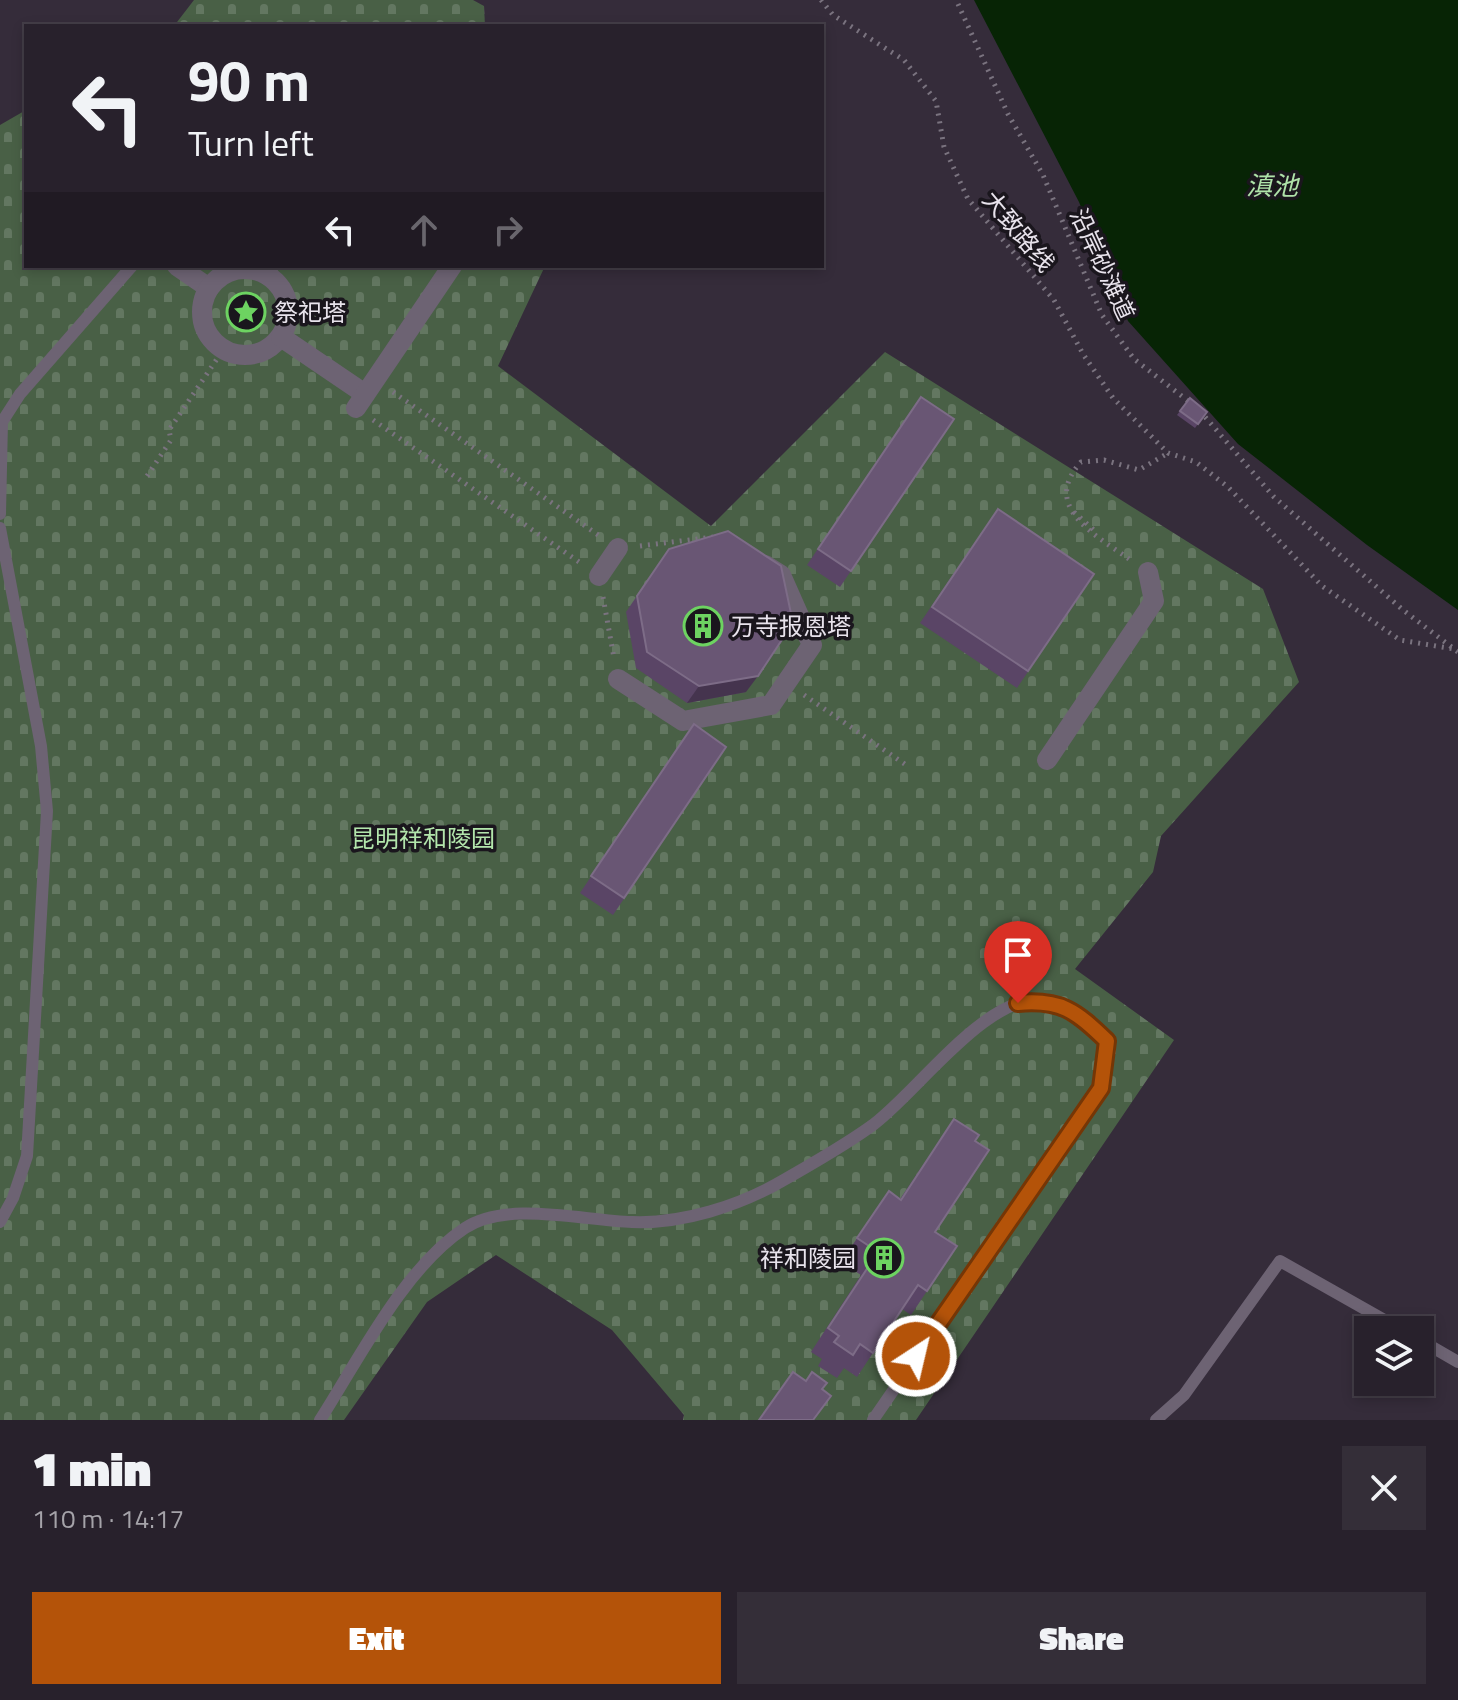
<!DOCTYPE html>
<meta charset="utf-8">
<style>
:root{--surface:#28212c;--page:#342e38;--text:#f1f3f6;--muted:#a5a3a9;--line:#443e48;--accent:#b45309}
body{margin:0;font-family:"Titillium Web","Noto Sans SC",sans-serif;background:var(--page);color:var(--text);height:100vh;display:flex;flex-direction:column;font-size:30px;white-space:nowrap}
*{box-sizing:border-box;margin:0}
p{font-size:26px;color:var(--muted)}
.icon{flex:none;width:44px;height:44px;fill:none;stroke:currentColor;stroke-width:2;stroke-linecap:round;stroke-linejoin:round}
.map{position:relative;height:1420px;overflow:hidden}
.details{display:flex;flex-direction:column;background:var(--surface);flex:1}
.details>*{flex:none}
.guide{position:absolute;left:24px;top:24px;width:800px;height:244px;border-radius:0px;box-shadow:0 4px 12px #0003,0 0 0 2px var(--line);background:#28212c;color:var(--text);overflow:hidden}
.controls{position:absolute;left:1354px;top:1316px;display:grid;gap:16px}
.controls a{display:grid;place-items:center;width:80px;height:80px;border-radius:0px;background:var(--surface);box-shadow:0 4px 12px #0003,0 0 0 2px var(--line);font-size:40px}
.pin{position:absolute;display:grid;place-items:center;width:68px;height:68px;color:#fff;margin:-82px -34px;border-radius:50% 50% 50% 0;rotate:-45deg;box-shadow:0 0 8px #0007}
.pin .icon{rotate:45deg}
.me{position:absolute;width:88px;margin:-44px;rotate:35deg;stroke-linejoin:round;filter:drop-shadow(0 0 6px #0008)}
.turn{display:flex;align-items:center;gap:28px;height:168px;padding:0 32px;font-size:36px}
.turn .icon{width:104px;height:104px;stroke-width:2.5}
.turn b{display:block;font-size:56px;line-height:68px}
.lanes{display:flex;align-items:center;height:76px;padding:0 32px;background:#0003;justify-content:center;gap:40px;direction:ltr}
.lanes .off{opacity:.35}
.round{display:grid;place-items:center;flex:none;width:84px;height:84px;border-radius:0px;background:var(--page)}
.summary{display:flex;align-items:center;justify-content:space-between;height:136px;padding:0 32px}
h1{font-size:48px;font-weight:800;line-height:60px}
.primary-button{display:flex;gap:16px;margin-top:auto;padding:16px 32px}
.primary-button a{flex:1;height:92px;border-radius:0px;background:var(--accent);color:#fff;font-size:32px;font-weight:800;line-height:92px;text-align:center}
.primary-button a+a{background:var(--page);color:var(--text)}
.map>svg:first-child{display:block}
.cemetery{fill:url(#cemetery-stones)}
.water{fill:#072405}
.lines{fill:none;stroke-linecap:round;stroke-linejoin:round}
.path{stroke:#7a737f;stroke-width:5;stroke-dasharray:2 6;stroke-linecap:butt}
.service{stroke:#6d6373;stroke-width:12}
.pedestrian{stroke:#6d6373;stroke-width:20}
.wall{fill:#5a4566}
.shaded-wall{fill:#45344e}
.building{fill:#695674;stroke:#7d6c87;stroke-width:2}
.route-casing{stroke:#753606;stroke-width:20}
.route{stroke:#b45309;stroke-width:14}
.labels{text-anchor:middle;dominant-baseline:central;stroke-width:7;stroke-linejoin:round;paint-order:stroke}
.street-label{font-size:24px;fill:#e8e3ec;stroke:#1a161d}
.poi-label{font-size:24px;fill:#e8e3ec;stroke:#1a161d;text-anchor:start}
.park-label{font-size:24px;fill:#b3e6ac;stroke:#1a161d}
.water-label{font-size:26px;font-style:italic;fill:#afe2a9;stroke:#1a161d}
</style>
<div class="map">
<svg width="1458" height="1420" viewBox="0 0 1458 1420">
<defs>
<pattern id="cemetery-stones" width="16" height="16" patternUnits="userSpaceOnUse" patternTransform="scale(2)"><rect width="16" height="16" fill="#496046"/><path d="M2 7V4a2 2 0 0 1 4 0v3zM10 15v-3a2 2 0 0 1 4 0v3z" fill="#637761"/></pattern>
</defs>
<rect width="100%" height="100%" fill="#352c3a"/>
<g class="cemetery">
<polygon points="194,0 473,0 484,6 485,26 174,26"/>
<polygon points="26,110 26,266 545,266 498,366 711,526 885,352 1263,589 1299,682 1161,836 1153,872 1075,969 1174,1040 916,1420 683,1420 684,1415 612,1330 496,1255 427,1302 344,1420 0,1420 0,125"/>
</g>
<polygon class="water" points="974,0 1458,0 1458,610 1367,545 1238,444 1128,321 1079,202"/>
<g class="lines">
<g class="path">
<polyline points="821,0 833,15 904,60 936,101 944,147 968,199 1054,300 1083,354 1113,398 1168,453 1196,462 1228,487 1322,586 1400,640 1454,649"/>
<polyline points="958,4 1008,114 1043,175 1102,315 1134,359 1192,404"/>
<polyline points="270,276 278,266"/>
<polyline points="393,392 601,537"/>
<polyline points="1200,411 1274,497 1403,610 1458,652"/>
<polyline points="373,420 582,564"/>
<polyline points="147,476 171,440 169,430 223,350"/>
<polyline points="1074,512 1096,532"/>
<polyline points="640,546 713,537"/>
<path d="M1129,559c-33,-24 -89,-52 -48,-97l23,-2 35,10 29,-17"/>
<polyline points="603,597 614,658"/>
<polyline points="804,695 909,767"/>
</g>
<g class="service">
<polyline points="0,514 2,422 20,394 132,266"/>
<polyline points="0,528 41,746 47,811 27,1156 13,1198 0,1222"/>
<polyline points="1420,1340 1458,1362"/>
<path d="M320,1420c39,-61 84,-152 145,-192 43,-28 119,-7 167,-6 50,2 107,-16 150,-41 30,-17 60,-34 88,-54 45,-31 118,-138 178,-127 22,4 43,26 59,41l-6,47 -228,332"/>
<polyline points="1156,1420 1184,1395 1280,1261 1402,1330"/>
</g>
<g class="pedestrian">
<polyline points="177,266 209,288"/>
<circle cx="245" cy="312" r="43"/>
<polyline points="281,337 365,394"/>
<polyline points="356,408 452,266"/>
<polyline points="599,576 618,548"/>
<polyline points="618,679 683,721 771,705 812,645 781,575 765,565"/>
<polyline points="1047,760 1154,601 1148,572"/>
</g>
</g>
<g class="wall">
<polygon points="921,397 954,419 840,587 807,565"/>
<polygon points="1190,398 1207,412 1195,428 1177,415"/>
<polygon points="998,509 1094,574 1017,688 920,623"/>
<polygon points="669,549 746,692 687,703 636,668 626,612"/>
<polygon points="694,724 726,747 613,915 580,893"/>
<polygon points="954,1119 975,1141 935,1232 927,1291 911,1315 902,1309 857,1377 844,1368 837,1378 818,1366 822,1359 811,1352 861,1275 841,1262 889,1191 900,1199"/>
</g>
<polygon class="shaded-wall" points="758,676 746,692 687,703 699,686"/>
<g class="building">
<polygon points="921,397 954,419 851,571 818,549"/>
<polygon points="1190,398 1207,412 1198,424 1180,411"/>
<polygon points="998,509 1094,574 1028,671 932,607"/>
<polygon points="728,531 781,566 793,623 758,676 699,686 647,652 637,596 669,549"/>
<polygon points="694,724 726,747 624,898 591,876"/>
<polygon points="954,1119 979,1135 975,1141 989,1150 935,1232 957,1246 927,1291 918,1285 873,1353 860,1344 853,1355 834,1342 839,1336 828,1328 878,1252 857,1238 889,1191 901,1200"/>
<polygon points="793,1372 806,1381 812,1372 827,1383 822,1389 831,1396 813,1420 759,1420"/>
</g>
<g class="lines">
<defs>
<path id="route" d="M916,1356l185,-268 6,-47c-31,-30 -46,-42 -89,-38"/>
</defs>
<use href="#route" class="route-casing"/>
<use href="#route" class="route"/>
</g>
<defs>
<symbol id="sight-ring" viewBox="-11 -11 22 22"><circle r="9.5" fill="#1a161d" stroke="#6dd361" stroke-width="1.5"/><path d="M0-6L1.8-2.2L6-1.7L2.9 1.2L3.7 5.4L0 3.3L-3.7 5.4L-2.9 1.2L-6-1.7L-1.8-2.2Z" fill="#6dd361"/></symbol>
<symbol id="building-ring" viewBox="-11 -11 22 22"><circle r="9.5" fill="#1a161d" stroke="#6dd361" stroke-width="1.5"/><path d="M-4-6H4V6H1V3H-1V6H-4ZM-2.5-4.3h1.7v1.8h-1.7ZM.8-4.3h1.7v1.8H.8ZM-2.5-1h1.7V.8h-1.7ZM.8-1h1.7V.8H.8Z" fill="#6dd361"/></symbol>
</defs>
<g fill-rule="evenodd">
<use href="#sight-ring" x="224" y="290" width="44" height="44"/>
<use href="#building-ring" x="681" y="604" width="44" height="44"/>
<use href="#building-ring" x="862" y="1236" width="44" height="44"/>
</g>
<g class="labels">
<g class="street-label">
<text transform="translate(1019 231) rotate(50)">大致路线</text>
<text transform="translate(1103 264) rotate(65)">沿岸砂滩道</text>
</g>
<g class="poi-label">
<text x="274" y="312">祭祀塔</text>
<text x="731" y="626">万寺报恩塔</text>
<text x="856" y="1258" text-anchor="end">祥和陵园</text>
</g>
<g class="park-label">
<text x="423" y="838">昆明祥和陵园</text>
</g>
<g class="water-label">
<text x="1272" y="185">滇池</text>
</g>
</g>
</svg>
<div class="controls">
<a><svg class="icon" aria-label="layers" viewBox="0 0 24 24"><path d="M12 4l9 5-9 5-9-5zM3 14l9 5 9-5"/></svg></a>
</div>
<div class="pin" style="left:1018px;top:1003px;background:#d93025"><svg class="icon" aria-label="arrive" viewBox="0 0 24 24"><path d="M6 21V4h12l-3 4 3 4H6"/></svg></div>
<svg class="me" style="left:916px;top:1356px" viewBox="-20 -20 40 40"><circle r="17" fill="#b45309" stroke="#fff" stroke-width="3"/><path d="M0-11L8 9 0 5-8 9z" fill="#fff"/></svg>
<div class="guide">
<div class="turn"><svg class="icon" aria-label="left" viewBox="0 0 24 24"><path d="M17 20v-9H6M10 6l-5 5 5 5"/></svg><div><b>90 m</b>Turn left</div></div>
<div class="lanes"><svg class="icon" aria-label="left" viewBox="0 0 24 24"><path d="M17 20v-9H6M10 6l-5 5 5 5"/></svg><svg class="icon off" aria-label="ahead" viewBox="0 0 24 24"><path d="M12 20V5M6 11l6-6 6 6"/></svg><svg class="icon off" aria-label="right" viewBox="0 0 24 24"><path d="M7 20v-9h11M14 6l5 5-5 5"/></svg></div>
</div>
</div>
<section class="details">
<div class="summary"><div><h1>1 min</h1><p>110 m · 14:17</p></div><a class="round"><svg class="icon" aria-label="close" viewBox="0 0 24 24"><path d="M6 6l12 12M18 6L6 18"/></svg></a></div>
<div class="primary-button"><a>Exit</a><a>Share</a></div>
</section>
